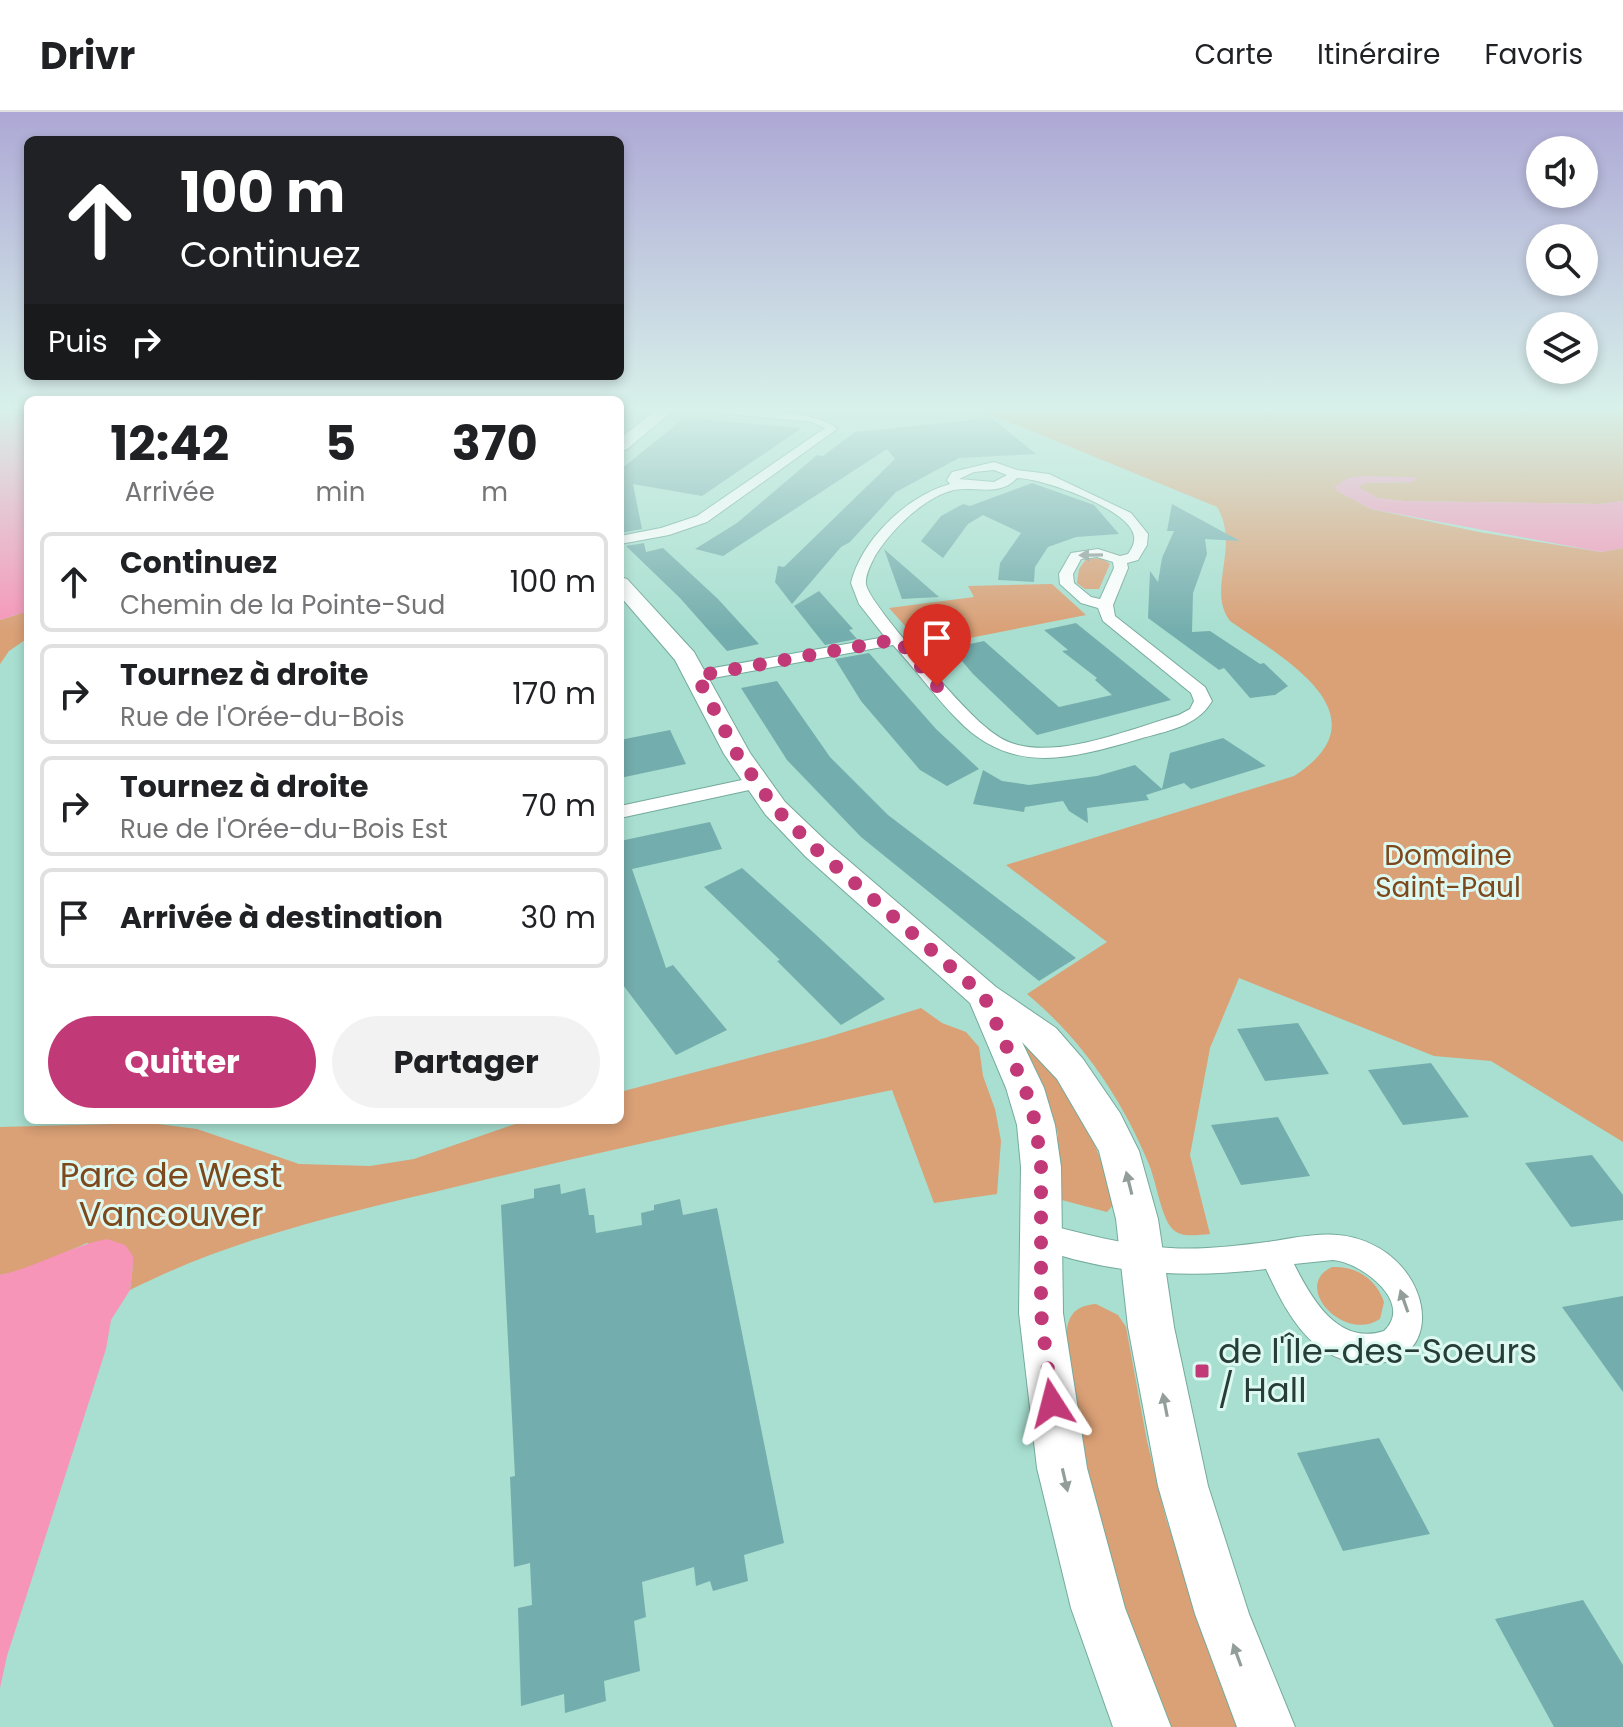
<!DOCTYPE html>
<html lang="fr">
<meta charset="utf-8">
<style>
:root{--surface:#fff;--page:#f2f2f2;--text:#202124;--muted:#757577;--line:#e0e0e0;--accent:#c13977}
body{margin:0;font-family:Poppins,sans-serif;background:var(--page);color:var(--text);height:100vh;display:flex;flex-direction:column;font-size:30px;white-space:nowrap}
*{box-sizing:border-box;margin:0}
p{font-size:26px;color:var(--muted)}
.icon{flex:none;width:44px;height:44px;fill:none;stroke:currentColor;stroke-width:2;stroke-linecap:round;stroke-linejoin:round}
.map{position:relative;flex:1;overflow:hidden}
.drawer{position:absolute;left:24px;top:284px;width:600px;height:728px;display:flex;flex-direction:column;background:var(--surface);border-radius:12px;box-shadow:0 4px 12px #0003}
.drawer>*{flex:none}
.hud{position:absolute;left:24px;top:24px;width:600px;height:244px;border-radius:12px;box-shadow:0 4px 12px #0003;background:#202124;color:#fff;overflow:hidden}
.buttons{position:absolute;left:1526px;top:24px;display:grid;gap:16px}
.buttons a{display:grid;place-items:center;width:72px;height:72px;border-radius:50%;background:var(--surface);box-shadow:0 4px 12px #0003;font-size:40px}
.pin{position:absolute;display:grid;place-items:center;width:68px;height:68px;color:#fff;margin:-82px -34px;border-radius:50% 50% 50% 0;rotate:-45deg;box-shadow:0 0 8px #0007}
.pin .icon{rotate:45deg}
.me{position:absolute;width:88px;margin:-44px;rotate:351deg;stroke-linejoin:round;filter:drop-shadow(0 0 6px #0008)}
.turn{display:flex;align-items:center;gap:28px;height:168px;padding:0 24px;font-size:36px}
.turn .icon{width:104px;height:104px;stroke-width:2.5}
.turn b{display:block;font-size:56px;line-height:68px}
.then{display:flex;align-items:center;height:76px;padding:0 24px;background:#0003;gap:16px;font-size:30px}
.eta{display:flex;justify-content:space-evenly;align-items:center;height:136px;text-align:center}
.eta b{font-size:48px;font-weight:700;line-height:56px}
.cta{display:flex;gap:16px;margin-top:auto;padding:16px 24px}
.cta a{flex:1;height:92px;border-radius:48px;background:var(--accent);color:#fff;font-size:32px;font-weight:700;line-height:92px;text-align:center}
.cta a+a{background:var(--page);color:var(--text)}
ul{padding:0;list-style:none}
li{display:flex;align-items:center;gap:24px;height:100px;margin:0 16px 12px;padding:0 8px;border:4px solid var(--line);border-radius:12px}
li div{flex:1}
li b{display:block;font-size:30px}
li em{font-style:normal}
header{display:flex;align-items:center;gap:48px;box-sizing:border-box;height:112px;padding:0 40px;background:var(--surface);border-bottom:2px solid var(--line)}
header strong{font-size:38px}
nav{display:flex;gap:44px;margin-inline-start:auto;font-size:28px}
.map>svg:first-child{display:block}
.green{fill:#daa076}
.water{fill:#f695b8}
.building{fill:#74adad}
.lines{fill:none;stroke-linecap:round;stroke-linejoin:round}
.street-casing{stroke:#75aa9c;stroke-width:2}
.secondary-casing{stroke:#75aa9c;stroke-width:2}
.street{fill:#fff;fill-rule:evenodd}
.secondary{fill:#fff;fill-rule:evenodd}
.oneway{fill:#939e9b}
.route{stroke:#c13977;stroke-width:14;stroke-dasharray:0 25.2}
.poi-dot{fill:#c13977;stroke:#def9f2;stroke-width:3}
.labels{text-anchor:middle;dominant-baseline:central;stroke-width:6;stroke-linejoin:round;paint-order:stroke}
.park-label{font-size:28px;fill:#7d481c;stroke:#def9f2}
.near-park-label{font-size:34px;fill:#7d481c;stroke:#def9f2}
.near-poi-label{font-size:34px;fill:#273d37;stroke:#def9f2;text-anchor:start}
</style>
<header>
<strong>Drivr</strong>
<nav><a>Carte</a><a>Itinéraire</a><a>Favoris</a></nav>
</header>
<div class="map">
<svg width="1623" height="1615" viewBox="0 0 1623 1615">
<rect width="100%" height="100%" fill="#a8dfd0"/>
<g class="green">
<path d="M963,294h660v95l-23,3 -196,-3 -26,-3 -21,-11 8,-4 48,-1 -54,-6 -22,15 34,18 108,23 122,20 22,-4v594l-132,-81 -57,-5 -195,-78 -29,70 -20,107 20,79c-14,1 -31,5 -40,-8 -10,-15 -14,-46 -22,-64 -27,-65 -67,-123 -121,-168l80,-52 -101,-77 288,-89c95,-61 -13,-119 -64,-155 -24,-31 11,-75 -13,-114l-200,-82z"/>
<polygon points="1087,446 1103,447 1110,452 1099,477 1085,477 1077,471 1079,457"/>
<polygon points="1052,472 1086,503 924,535 889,496 974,485 968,474"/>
<polygon points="28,499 28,526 9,539 0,552 0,508"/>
<path d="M921,896l21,15 24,9 13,15 4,29 12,33 6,32 -4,53 -63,9 -42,-113c-145,30 -289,61 -433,96 -113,27 -224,51 -329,104l3,-25 -46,-22 -60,26 -27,6v-148l150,-4 47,6 102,35 71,2 44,-7 113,-39h93v-28l205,-54z"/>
<path d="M1031,933c39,47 71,99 82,160l-6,7 -49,-13v-65l-13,-43 -22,-43z"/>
<path d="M1332,1155c25,-1 44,12 52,35l-4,17c-36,24 -89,-33 -48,-52z"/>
<path d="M1096,1192l22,11 8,12 21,114 19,78 71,208h-66c-57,-119 -85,-252 -105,-381 0,-24 3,-40 30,-42z"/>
</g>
<g class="water">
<polygon points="0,294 28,294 28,499 0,508"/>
<polygon points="1359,364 1417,365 1413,370 1366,371 1358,375 1378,386 1404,389 1600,392 1623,389 1623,436 1601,440 1371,397 1337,379 1334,375 1348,366"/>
<path d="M107,1127l18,6 8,11v9l-3,25 -19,30 -5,29 -99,307 -7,32v-413c37,-8 70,-29 107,-36z"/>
</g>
<g class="building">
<polygon points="684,306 802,316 702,384 633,372 642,417 620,421 620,358"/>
<polygon points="992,306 1036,342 959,346 896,380 850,430 841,435 792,492 775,470 778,454 784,455 895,347 887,337 723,444 695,437 737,411 817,343 823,344 855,320"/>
<polygon points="1032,371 1094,393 1119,422 1076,425 1048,435 1035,455 1034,470 998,468 1000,451 1021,421 983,403 968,412 943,446 921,429 941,404 963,392 970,394"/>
<polygon points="1172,392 1240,429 1205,427 1207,442 1193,481 1192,520 1210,519 1260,552 1264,551 1288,574 1275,583 1250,586 1224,556 1219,558 1148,506 1150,459 1158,470 1162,446 1174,419 1167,419"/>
<polygon points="644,431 646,440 663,436 718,487 759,532 727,539 680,486 626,434"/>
<polygon points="884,437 939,485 902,487"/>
<polygon points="819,479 853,517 849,518 857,527 825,533 794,494"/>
<polygon points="1076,511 1171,588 1037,623 973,562 951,536 984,529 1059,595 1112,583 1095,568 1097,566 1062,539 1068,538 1044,518"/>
<polygon points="869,541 936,617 979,657 947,674 920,658 861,589 835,547"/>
<polygon points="777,569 830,645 888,703 1076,846 1039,869 861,725 787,648 741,576"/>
<polygon points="670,618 686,652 620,666 620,628"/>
<polygon points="1223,626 1266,654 1191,677 1184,671 1146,683 1149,688 1087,696 1088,711 1069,699 1063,689 1025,695 1024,700 973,692 983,658 1002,669 1029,673 1097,664 1135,653 1162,677 1170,641"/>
<polygon points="710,710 722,737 632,757 666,856 673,853 727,918 676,943 620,869 620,729"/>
<polygon points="742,756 814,821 885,887 841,913 777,849 780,848 704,775"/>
<polygon points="1298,911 1329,962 1265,969 1237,917"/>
<polygon points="1431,951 1469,1005 1403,1013 1368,958"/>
<polygon points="1278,1005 1310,1064 1241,1073 1211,1013"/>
<polygon points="1592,1043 1623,1083 1623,1108 1571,1115 1525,1051"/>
<polygon points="560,1072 561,1082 585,1076 589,1103 594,1103 596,1121 642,1113 641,1101 654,1098 654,1093 680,1087 683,1103 717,1096 784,1431 744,1443 748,1469 713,1479 710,1469 696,1474 694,1455 642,1470 646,1505 634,1509 640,1559 604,1569 606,1589 565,1601 564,1582 521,1594 518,1496 532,1493 530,1451 514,1455 510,1365 515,1364 501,1093 534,1086 534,1077"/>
<polygon points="1623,1184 1623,1280 1562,1195"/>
<polygon points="1379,1326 1430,1422 1343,1439 1297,1341"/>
<polygon points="1583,1488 1623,1553 1623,1615 1554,1615 1495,1507"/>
</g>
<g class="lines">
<defs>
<g id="street">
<path d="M677,294c30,0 143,2 160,23l-130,93 -38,13 -49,9v-8l41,-8 36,-12 128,-88 -14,-6 -129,-13z"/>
<path d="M994,350l23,8 32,4 82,39 17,21 -1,11 -9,15 -11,3 1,5 -15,37 2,11 90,71 7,14c-15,26 -46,30 -73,38 -68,20 -128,37 -182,-20 -23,-23 -42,-51 -64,-74l-196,36 -6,-1 -2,-4 2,-4 6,-1 188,-34 -26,-33 -8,-21c11,-44 56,-87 99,-99l-3,-4 5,-8zM994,358l13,5 -13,7 -35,-3 15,-7zM1017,366c25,0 113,31 117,58 1,7 -2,12 -6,18l-8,2 -22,-7 -27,4 -12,21 1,10 21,19 17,5 5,13 88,72 3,8 -4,8 -11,6c-46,13 -114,42 -161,30 -14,-3 -26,-12 -36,-21 -20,-17 -114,-121 -116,-140 -1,-9 5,-20 9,-28 16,-26 49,-59 79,-66 22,-4 46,7 63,-12zM1097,445l16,5 1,6 -14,31 -9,-2 -17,-14 -1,-9 8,-15z"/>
<polygon points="756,665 763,667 765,671 763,675 620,706 620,694"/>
<path d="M1039,1111c43,10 87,23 131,25 32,2 65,-2 97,-6 40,-6 74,-16 112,6 59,35 62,124 -20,115 -51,-6 -74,-53 -93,-94 -80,10 -161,5 -237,-24l-4,-9 4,-9zM1333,1148c27,2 82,42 51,71 -46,15 -73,-33 -90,-67z"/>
</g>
<g id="secondary">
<polygon points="661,294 679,294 626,338 620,339 620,326"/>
<polygon points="620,465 627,467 694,540 750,641 785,690 828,731 996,875 1056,916 1083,947 1120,1001 1139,1039 1158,1107 1174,1215 1208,1374 1249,1502 1295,1615 1237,1615 1195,1502 1158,1374 1128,1215 1116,1107 1099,1039 1057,967 1022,930 1044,976 1055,1013 1061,1055 1063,1201 1087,1356 1125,1496 1171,1615 1113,1615 1071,1496 1037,1356 1019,1201 1021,1055 1017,1013 1006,976 970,891 806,745 765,702 724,642 675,548 620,484"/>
</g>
</defs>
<use href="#street" class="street-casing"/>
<use href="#secondary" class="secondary-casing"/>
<use href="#street" class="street"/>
<use href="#secondary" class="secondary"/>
</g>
<defs><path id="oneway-solid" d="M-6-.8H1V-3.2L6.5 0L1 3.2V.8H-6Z" transform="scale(2)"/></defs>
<g class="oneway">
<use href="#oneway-solid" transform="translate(1091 443) rotate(179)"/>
<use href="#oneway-solid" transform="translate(1129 1071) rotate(-104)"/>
<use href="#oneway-solid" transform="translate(1404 1189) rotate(-109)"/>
<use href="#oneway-solid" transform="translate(1165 1293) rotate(-101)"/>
<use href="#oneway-solid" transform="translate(1065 1368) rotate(77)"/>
<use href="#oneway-solid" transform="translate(1237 1543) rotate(-110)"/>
</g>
<linearGradient id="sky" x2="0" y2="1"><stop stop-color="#ada8d5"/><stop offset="0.57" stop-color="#d8f1ea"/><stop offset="1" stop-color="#d8f1ea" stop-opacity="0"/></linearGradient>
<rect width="1623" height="520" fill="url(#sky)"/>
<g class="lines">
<polyline class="route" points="937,574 898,527 697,564 737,642 775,696 817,738 984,884 1025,976 1036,1013 1041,1055 1041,1201 1052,1291"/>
</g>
<rect class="poi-dot" x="1194" y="1251" width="16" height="16" rx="4"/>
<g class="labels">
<g class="park-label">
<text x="1448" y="743">Domaine<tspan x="1448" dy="32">Saint-Paul</tspan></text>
</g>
<g class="near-park-label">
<text x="171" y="1063">Parc de West<tspan x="171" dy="39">Vancouver</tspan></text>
</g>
<g class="near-poi-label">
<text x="1218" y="1239">de l'Île-des-Soeurs<tspan x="1218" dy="39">/ Hall</tspan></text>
</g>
</g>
</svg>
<div class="buttons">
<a><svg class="icon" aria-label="sound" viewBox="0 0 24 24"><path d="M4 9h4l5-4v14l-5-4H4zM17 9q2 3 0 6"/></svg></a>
<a><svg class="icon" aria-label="search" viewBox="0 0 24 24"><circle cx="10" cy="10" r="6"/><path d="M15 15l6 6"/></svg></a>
<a><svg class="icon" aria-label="layers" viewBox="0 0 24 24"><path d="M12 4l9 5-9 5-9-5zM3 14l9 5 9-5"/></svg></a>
</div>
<div class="pin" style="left:937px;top:574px;background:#d93025"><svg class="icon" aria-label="arrive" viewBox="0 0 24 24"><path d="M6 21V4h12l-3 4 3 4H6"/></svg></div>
<svg class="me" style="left:1052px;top:1291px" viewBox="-20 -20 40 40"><path d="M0-17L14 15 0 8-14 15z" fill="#c13977" stroke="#fff" stroke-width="4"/></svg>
<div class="hud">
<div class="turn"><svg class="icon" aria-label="ahead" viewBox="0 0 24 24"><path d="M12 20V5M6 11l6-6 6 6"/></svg><div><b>100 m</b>Continuez</div></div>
<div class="then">Puis<svg class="icon" aria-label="right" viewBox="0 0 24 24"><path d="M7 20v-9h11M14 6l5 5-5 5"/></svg></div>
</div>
<section class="drawer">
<div class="eta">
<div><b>12:42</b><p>Arrivée</p></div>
<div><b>5</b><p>min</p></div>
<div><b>370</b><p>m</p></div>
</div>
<ul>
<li><svg class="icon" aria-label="ahead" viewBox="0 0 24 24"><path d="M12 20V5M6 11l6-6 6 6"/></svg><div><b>Continuez</b><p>Chemin de la Pointe-Sud</p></div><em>100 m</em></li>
<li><svg class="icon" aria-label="right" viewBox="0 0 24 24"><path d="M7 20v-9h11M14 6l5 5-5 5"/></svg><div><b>Tournez à droite</b><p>Rue de l'Orée-du-Bois</p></div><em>170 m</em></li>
<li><svg class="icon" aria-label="right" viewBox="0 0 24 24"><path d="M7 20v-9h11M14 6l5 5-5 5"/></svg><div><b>Tournez à droite</b><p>Rue de l'Orée-du-Bois Est</p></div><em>70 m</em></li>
<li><svg class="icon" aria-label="arrive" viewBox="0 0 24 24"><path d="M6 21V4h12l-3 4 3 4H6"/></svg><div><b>Arrivée à destination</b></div><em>30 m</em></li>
</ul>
<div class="cta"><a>Quitter</a><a>Partager</a></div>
</section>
</div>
